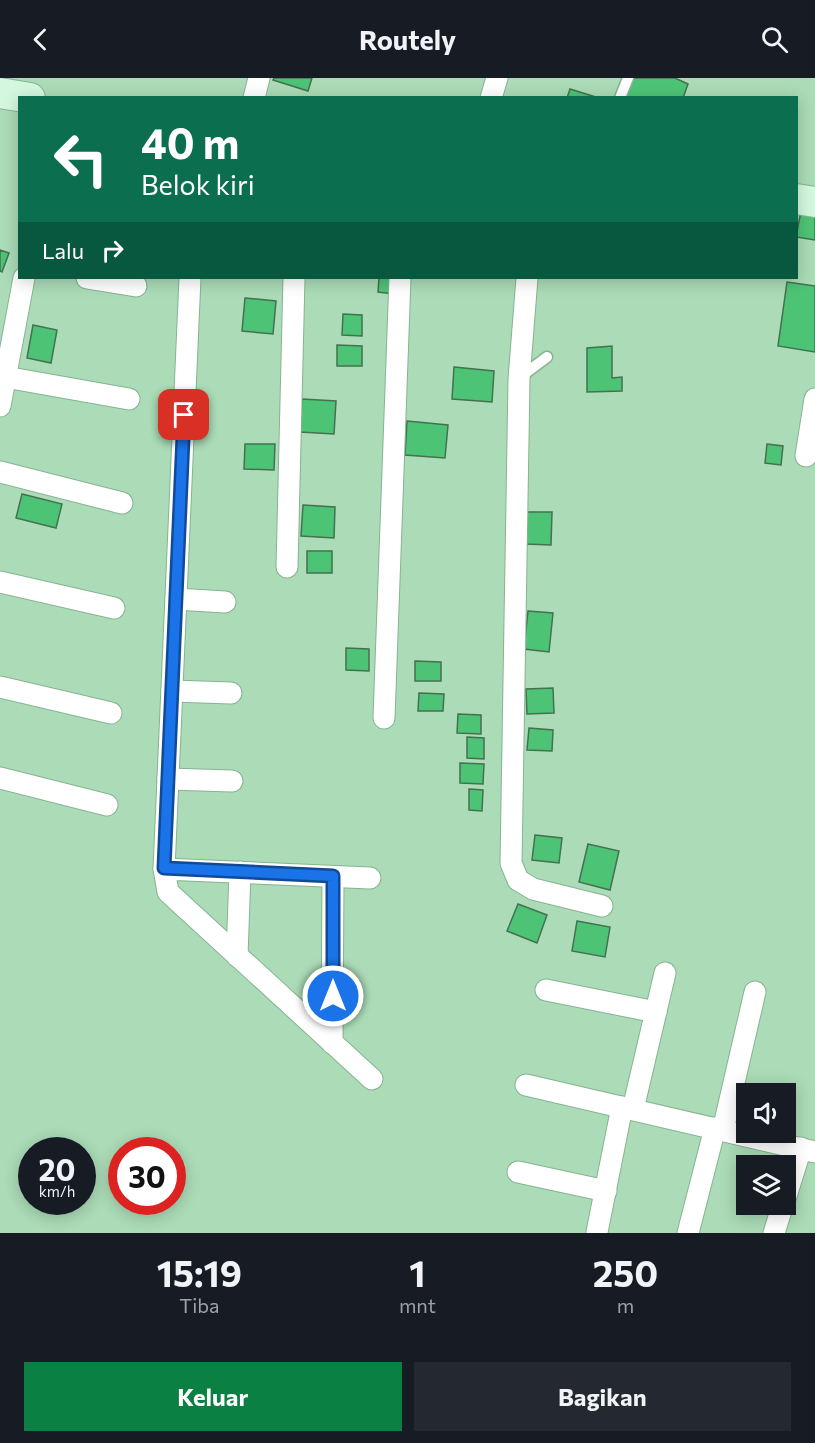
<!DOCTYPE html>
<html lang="id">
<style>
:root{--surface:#171b24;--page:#242831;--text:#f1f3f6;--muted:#9ea1a6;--accent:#0b8043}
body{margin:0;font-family:Commissioner,sans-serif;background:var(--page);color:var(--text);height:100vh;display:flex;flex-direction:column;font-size:22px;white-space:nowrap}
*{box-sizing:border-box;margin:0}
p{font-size:20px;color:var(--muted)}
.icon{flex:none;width:33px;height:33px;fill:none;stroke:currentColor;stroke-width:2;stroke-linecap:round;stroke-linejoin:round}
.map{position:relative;height:1155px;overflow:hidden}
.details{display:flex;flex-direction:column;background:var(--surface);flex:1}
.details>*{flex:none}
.top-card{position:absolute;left:18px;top:18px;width:780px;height:183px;border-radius:0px;box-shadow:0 3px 15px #0003;background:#0b6e4f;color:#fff;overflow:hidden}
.tools{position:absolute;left:736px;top:1005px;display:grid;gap:12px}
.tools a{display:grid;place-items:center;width:60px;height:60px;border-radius:0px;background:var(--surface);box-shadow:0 3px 15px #0003;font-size:30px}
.speed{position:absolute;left:18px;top:1059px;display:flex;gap:12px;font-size:30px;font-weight:700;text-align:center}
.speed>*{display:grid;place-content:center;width:78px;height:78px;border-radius:50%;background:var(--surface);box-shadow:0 3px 15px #0003;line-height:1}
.speed small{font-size:15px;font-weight:400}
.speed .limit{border:9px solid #d22;background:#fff;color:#111}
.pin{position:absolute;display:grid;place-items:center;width:51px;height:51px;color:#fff;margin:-26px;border-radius:12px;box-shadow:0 3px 9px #0006}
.me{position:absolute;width:66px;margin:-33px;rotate:0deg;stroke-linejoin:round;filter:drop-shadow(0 0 4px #0008)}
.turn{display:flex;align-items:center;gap:21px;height:126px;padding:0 24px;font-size:27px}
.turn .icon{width:78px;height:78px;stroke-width:2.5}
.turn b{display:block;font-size:42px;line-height:51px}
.then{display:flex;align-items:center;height:57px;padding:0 24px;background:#0003;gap:12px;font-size:22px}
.eta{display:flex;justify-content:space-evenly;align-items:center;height:102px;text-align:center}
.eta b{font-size:36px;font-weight:700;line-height:42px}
.primary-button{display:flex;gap:12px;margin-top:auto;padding:12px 24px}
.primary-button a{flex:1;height:69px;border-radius:0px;background:var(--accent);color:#fff;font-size:24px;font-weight:700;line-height:69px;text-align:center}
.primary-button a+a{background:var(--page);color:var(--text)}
header{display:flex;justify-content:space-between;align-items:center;height:78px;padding:0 24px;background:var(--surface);font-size:27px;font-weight:700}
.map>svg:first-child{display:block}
.building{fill:#4dc475;stroke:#447150;stroke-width:1.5}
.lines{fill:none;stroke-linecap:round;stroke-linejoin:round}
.lane-casing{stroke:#86b491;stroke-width:13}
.street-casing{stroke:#86b491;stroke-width:23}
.secondary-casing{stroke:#86b491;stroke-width:32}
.lane{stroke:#fff;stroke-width:10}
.street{stroke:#fff;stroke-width:21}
.secondary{stroke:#d4f7df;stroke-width:30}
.route-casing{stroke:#114b97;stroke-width:15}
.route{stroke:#1a73e8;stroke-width:10}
</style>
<header><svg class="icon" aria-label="back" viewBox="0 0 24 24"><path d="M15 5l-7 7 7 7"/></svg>Routely<svg class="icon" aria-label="search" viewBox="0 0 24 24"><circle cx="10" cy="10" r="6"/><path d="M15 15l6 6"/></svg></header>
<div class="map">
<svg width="815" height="1155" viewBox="0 0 815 1155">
<rect width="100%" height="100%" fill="#abdbb7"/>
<g class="building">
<polygon points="274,0 312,0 308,13 273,2"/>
<polygon points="633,0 675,0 688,6 683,20 625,20"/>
<polygon points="570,11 599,20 567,20"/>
<polygon points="801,133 815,136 815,162 796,159"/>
<polygon points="0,172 9,175 2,194 0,193"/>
<polygon points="379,200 395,200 394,216 378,214"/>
<polygon points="787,204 815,208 815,274 778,268"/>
<polygon points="245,220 276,223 273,256 242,253"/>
<polygon points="343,236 362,237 362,258 342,257"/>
<polygon points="33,247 57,252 51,285 27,280"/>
<polygon points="337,267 362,268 362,288 337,288"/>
<polygon points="612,268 612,300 622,299 622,313 587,314 587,270"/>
<polygon points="454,289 494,293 492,324 452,321"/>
<polygon points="302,321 336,323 334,356 300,354"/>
<polygon points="407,343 448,347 445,380 405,377"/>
<polygon points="245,366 275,366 274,392 244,391"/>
<polygon points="767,366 783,368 781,387 765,385"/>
<polygon points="22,416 62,426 56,450 16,440"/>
<polygon points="303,427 335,429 334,460 301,458"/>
<polygon points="527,434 552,434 551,467 526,466"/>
<rect x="307" y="473" width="25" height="22"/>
<polygon points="528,533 553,535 549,574 524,571"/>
<polygon points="346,570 369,571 369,593 346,592"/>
<polygon points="415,583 441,584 441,603 415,603"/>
<polygon points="553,610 554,635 527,636 526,611"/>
<polygon points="419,615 444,616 443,633 418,633"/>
<polygon points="458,636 481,637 481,656 457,655"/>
<polygon points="529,650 553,652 552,673 527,672"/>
<polygon points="467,659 484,660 484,681 467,680"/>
<polygon points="460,685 484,686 483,706 460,705"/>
<polygon points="469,711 483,712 482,733 469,732"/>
<polygon points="535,757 562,760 559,785 532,782"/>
<polygon points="588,766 619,773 610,812 579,804"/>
<polygon points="518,826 547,837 537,865 507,853"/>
<polygon points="577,843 610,849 605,879 572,873"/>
</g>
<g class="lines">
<defs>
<g id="lane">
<polyline points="620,20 628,0"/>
<polyline points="519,300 547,279"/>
</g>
<g id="street">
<polyline points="254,20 259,0"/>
<polyline points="491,20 497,0"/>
<polyline points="87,200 136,208"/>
<polyline points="527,200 519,301 511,785 518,802 533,811 602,828"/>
<polyline points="5,299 129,321"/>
<polyline points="0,328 24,200"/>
<polyline points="806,378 815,321"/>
<polyline points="0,394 122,425"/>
<polyline points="287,489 294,200"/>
<polyline points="0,504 114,530"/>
<polyline points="176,521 225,524"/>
<polyline points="0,609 111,635"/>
<polyline points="172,613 231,615"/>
<polyline points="384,640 400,200"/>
<polyline points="0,700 107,727"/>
<polyline points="168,701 232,703"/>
<polyline points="164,791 190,200"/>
<polyline points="370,800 164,791 168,814 372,1001"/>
<polyline points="237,878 240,794"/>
<polyline points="546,912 656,934"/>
<polyline points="332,965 333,799"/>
<polyline points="526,1007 815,1074"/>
<polyline points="633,1031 665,895"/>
<polyline points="723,1052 755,914"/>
<polyline points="518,1094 606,1113"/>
<polyline points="786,1118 801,1070"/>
<polyline points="597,1154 622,1029"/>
<polyline points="688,1155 715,1050"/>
<polyline points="774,1155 783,1126"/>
</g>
<g id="secondary">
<polyline points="0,15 30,20"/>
<polyline points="796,121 815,124"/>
</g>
</defs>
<use href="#lane" class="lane-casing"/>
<use href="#street" class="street-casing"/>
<use href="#secondary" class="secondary-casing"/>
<use href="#lane" class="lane"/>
<use href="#street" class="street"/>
<use href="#secondary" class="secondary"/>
</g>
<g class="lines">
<defs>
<polyline id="route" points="184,337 164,790 333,798 333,918"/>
</defs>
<use href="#route" class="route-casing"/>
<use href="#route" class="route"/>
</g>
</svg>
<div class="tools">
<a><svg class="icon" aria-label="sound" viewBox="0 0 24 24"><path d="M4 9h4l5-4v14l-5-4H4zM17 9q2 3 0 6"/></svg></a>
<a><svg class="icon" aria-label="layers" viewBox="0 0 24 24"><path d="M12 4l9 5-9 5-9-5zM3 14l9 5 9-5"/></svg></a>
</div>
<div class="speed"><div>20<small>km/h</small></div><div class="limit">30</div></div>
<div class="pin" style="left:184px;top:337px;background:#d93025"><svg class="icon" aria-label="arrive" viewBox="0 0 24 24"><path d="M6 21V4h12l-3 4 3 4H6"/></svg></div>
<svg class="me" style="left:333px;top:918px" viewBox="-20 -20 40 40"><circle r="17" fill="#1a73e8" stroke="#fff" stroke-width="3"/><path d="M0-11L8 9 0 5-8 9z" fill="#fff"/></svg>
<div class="top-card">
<div class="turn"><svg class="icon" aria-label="left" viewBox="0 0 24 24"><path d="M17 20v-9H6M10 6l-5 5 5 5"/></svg><div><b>40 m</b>Belok kiri</div></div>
<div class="then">Lalu<svg class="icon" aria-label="right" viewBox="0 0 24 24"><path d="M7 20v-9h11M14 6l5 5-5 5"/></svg></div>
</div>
</div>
<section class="details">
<div class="eta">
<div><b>15:19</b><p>Tiba</p></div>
<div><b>1</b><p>mnt</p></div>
<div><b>250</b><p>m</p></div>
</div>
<div class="primary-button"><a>Keluar</a><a>Bagikan</a></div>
</section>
